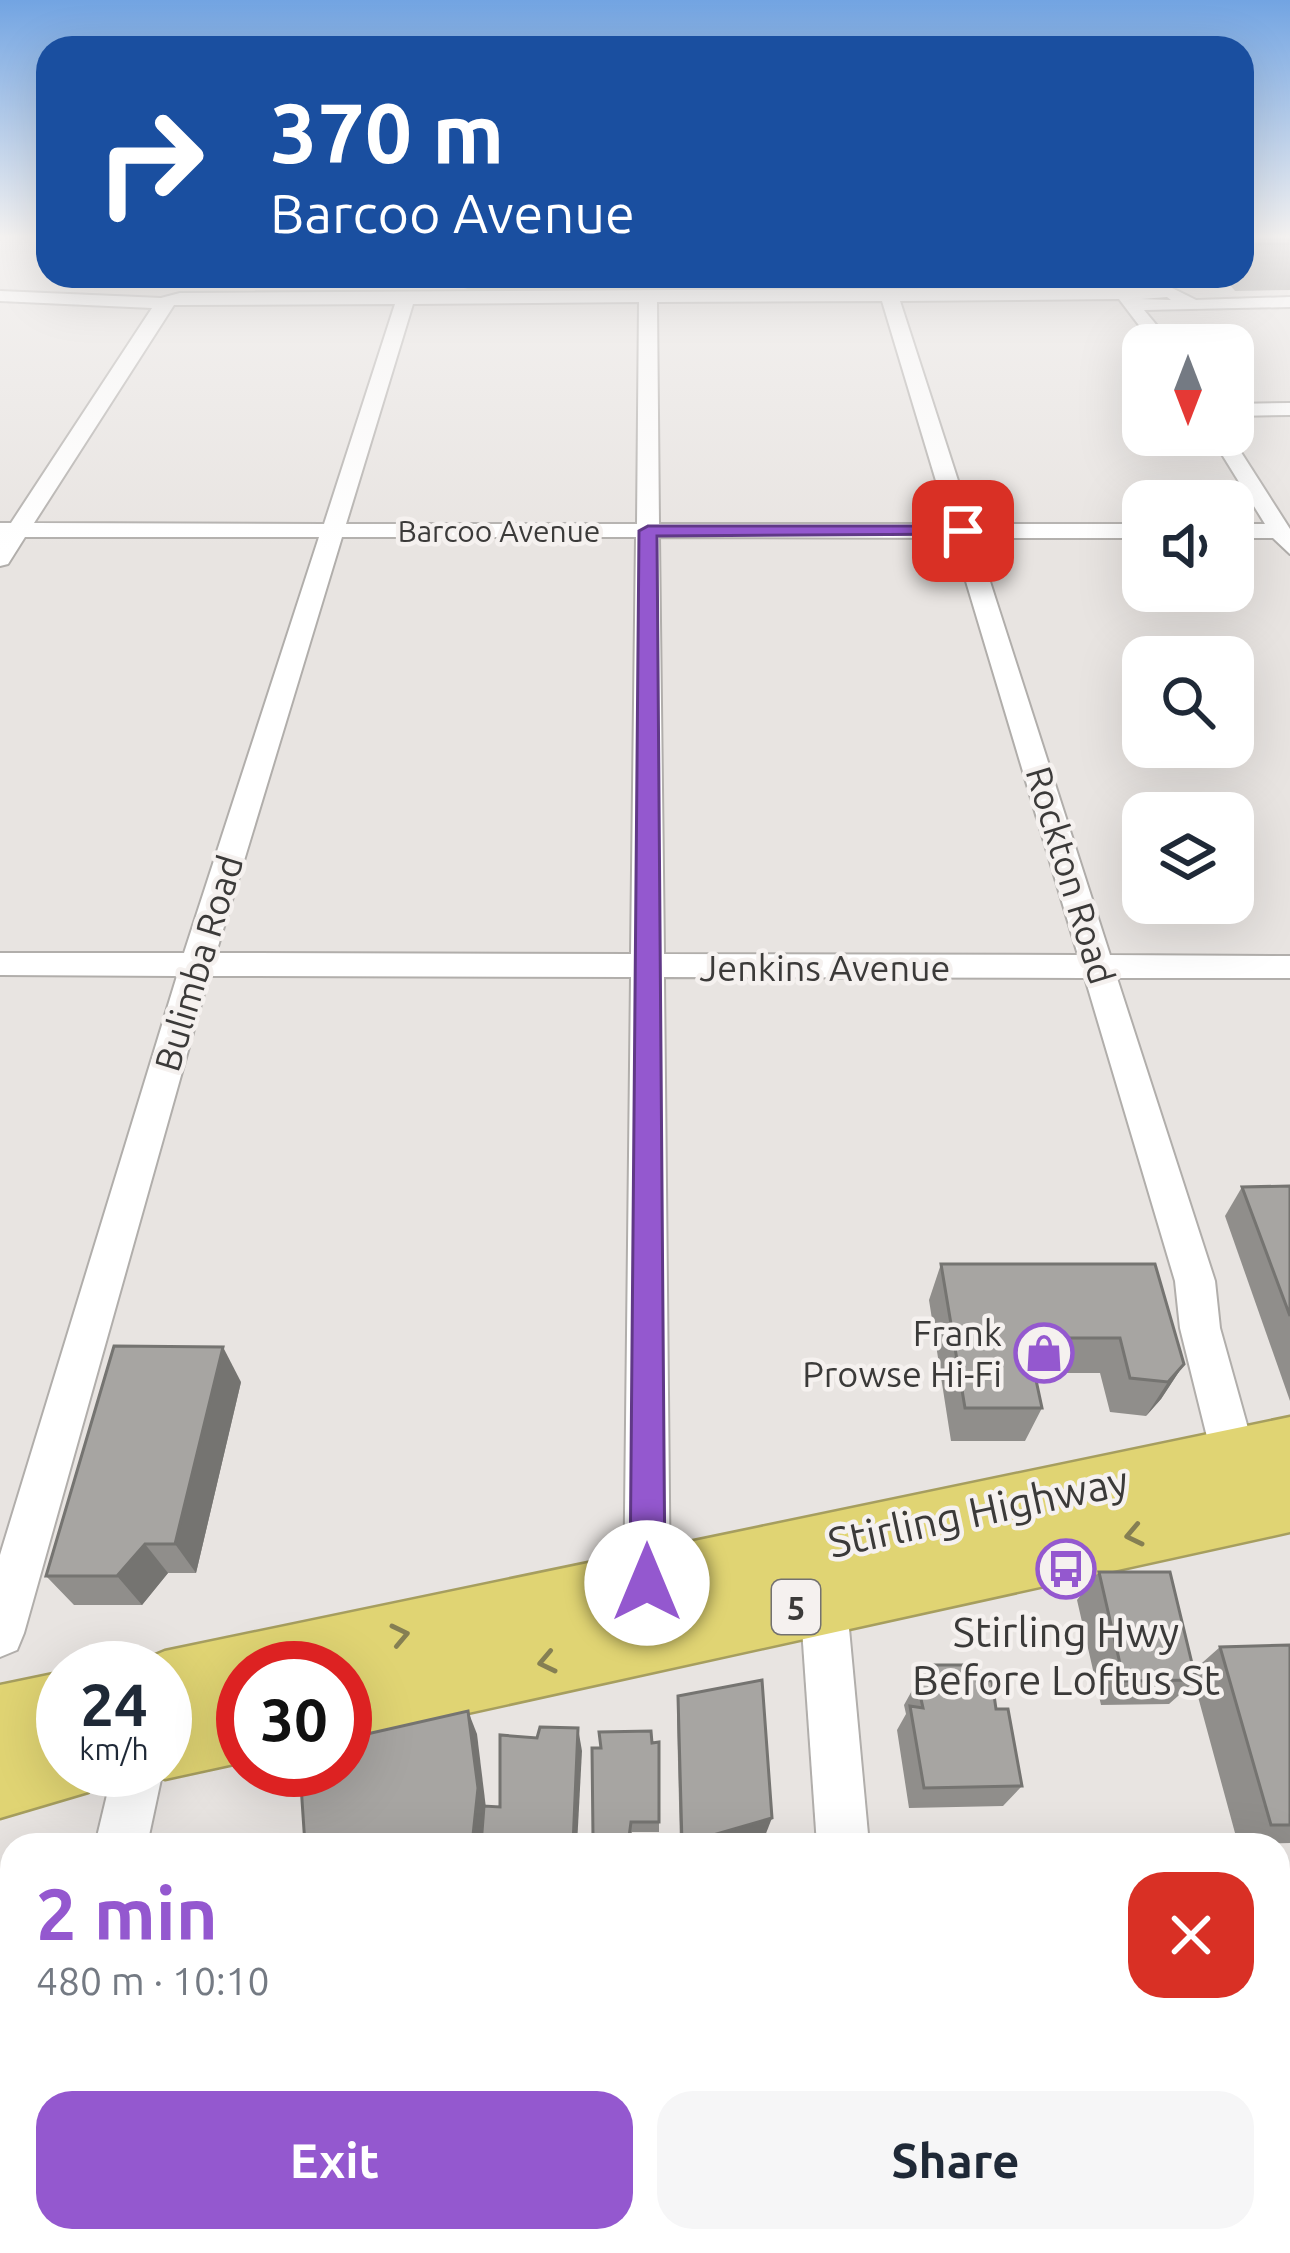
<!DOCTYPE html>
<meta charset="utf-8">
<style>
:root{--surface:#fff;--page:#f6f6f7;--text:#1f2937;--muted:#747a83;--accent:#9458cf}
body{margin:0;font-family:Ubuntu,sans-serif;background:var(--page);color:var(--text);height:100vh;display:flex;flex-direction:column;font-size:45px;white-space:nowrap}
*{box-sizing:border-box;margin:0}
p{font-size:39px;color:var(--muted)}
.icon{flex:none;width:66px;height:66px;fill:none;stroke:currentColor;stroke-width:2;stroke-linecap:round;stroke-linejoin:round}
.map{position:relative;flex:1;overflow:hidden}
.panel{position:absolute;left:0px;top:1833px;width:1290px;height:420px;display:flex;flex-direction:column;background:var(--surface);border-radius:36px 36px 0 0;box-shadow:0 12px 48px #0002}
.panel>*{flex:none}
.top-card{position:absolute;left:36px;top:36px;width:1218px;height:252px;border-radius:36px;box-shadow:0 12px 48px #0002;background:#1a4fa0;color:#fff;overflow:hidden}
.needle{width:78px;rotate:180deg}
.fabs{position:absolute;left:1122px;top:324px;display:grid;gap:24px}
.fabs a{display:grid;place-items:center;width:132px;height:132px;border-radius:24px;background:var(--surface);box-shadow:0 12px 48px #0002;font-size:60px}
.speed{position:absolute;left:36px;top:1641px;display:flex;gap:24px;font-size:60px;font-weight:700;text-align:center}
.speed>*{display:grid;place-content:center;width:156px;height:156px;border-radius:50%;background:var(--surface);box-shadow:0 12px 48px #0002;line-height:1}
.speed small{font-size:30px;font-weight:400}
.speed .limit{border:18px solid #d22;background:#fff;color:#111}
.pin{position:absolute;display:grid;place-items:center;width:102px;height:102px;color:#fff;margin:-51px;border-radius:24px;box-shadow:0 6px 18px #0006}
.me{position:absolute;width:132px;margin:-66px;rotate:0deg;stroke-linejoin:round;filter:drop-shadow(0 0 9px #0008)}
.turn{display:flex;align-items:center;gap:42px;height:252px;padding:0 36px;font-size:54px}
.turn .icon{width:156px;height:156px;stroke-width:2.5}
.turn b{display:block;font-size:84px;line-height:102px}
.round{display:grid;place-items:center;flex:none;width:126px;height:126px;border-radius:36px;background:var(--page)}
.summary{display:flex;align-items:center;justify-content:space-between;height:204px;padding:0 36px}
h1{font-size:72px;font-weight:700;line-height:90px;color:var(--accent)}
.button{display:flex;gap:24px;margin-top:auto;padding:24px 36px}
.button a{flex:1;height:138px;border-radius:36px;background:var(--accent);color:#fff;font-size:48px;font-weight:700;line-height:138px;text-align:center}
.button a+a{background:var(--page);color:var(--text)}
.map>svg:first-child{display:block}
.green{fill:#b9c686}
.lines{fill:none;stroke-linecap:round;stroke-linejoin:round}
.minor-casing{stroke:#b1aeab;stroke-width:4}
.highway-casing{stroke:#a69e5f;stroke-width:5}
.minor{fill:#fff;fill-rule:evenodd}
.highway{fill:#e0d473;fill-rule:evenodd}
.wall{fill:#908e8b}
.shaded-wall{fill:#757471}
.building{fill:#a7a5a2;stroke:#757471;stroke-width:3}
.oneway{stroke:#857f53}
.route{fill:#9458cf;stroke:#603987;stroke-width:3}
.labels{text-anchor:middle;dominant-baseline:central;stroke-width:9;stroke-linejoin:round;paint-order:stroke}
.far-street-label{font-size:30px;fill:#3b3a39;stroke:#f5f1ef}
.shield{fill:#f5f1ef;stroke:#737170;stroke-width:3}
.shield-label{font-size:33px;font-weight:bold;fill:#3b3a39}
.street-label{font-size:36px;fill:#3b3a39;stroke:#f5f1ef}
.poi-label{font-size:36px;fill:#3b3a39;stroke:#f5f1ef;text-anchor:end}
.near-street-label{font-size:42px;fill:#3b3a39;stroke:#f5f1ef}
.near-poi-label{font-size:42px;fill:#3b3a39;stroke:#f5f1ef}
</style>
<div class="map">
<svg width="1290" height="2253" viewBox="0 0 1290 2253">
<rect width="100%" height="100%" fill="#e8e4e1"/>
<polygon class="green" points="463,276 1174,276 1156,288 482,293 464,288"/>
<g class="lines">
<defs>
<g id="minor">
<path d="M1170,287l26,13 94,-3v10l-146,3 29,35h-19l-35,-46 -219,2 72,223h171v14h-167l134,417 180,1v22h-173l98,303 5,47 36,129 -7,14 -15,6 -15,-6 -7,-14 -32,-129 -5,-47 -90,-303 -421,-1 6,624 -7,16 -16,7 -16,-7 -7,-16 7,-624 -422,-1 -185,657 -7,17 -17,7v-102l177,-579 -177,-1v-22h184l135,-416h-294l-17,27 -8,2v-43h11l141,-215 -152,-7v-10l161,7 19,-5zM1167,297l4,3 -31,-1h1zM882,301l67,223h-290l-2,-222zM639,302l-2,222h-291l67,-220zM395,304l-71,220 -290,-1 140,-218zM342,537h294l-5,417 -415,-1zM659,537l294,1 125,417 -414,-1z"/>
<polygon points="1290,403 1290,415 1233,416 1233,404"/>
<polygon points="1210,435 1230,435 1290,529 1290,554 1273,538 1233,538 1233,524 1265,524"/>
<polygon points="822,1562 838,1569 845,1585 869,1845 817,1845 799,1585 806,1569"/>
<polygon points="113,1770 163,1770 147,1845 95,1845"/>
<polygon points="12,2218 12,2241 61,2241 58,2253 0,2253 0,2240"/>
<polygon points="845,2241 907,2241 908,2253 846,2253"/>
</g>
<g id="highway">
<polygon points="1290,1417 1290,1532 345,1740 345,1668 243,1668 243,1762 165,1779 142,1770 165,1770 165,1668 138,1668 141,1661 165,1651"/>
<polygon points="63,1672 63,1770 97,1770 88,1792 0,1818 0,1685"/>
</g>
</defs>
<use href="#minor" class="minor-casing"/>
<use href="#highway" class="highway-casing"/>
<use href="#minor" class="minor"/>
<use href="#highway" class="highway"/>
</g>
<g class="wall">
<polygon points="1242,234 1290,234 1290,290 1235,291 1224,277 1242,276"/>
<polygon points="1290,1186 1290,1401 1225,1216 1242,1187"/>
<polygon points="941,1264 1184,1364 1161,1399 1146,1416 1110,1412 1100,1373 1035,1373 1042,1408 1025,1441 951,1441 929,1300"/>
<polygon points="241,1382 196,1573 168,1573 142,1605 74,1605 46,1576"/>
<polygon points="1099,1572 1194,1670 1220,1647 1290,1645 1290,1843 1238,1844 1194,1682 1169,1704 1101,1705 1077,1600"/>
<polygon points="926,1665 981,1680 996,1709 1022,1786 1003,1806 909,1808 897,1730 906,1714 904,1705"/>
<polygon points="678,1696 765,1836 736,1845 680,1845 677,1719"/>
<polygon points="659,1742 659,1832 632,1832 630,1843 594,1844 593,1837"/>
</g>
<g class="shaded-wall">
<polygon points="223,1347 241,1382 196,1573 175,1544"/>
<polygon points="1184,1364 1161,1399 1146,1416 1168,1382"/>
<polygon points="145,1544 168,1573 142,1605 117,1576"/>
<polygon points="468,1711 477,1734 486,1808 483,1845 472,1845"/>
<polygon points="578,1728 582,1751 577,1845 573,1845"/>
<polygon points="772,1818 765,1836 736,1845 682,1845"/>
<polygon points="200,2241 214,2241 212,2253 198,2253"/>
<polygon points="299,2241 310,2241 308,2253 297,2253"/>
<polygon points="438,2241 445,2241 444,2253 437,2253"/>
</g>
<g class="building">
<polygon points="1242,234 1290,234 1290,244 1250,244"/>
<polygon points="1290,1186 1290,1316 1242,1187"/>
<polygon points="941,1264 1155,1264 1184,1364 1168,1382 1130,1378 1120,1338 1027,1338 1042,1408 965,1408"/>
<polygon points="114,1346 223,1347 175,1544 145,1544 117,1576 46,1576"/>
<polygon points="1099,1572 1170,1572 1196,1680 1124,1681"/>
<polygon points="1290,1645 1290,1825 1271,1825 1220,1647"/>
<polygon points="926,1665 978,1665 981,1680 992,1681 996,1709 1008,1709 1022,1786 924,1788 910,1706 923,1708 917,1681 930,1680"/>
<polygon points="762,1680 772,1818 682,1844 678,1696"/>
<polygon points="468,1711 478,1788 472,1845 305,1845 300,1770 345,1770 345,1739"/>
<polygon points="540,1727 578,1728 573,1845 481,1845 484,1806 500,1807 500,1735 537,1738"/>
<polygon points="651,1731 652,1743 659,1742 659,1822 631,1822 629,1837 593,1837 592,1748 601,1748 599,1732"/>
<polygon points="638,1843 637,1845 581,1845 581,1844"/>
<polygon points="1278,2106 1281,2106 1290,2142 1290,2188 1284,2188 1290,2213 1290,2241 1278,2241"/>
<polygon points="160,2241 200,2241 198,2253 158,2253"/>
<polygon points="254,2241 299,2241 297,2253 253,2253"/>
<polygon points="371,2241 438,2241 437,2253 369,2253"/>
</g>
<defs><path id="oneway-chevron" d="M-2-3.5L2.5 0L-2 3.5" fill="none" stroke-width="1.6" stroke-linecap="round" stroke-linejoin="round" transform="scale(3)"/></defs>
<g class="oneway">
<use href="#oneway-chevron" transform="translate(1134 1535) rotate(168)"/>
<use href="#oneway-chevron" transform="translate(400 1635) rotate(-12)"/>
<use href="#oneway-chevron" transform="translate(547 1662) rotate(168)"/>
</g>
<linearGradient id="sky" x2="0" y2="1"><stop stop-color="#72a4e2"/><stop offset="0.43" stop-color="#f5f3f2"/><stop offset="1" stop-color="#f5f3f2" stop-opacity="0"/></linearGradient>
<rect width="1290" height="550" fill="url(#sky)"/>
<polygon class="route" points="963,526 969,534 657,536 665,1583 660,1595 647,1600 635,1595 630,1583 639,531 648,526"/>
<defs>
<symbol id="shop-ring" viewBox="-11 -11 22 22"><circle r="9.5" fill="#f5f1ef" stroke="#9458cf" stroke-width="1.5"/><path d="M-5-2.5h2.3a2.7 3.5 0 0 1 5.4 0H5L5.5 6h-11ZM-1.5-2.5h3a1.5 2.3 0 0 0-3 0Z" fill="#9458cf"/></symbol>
<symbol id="bus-ring" viewBox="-11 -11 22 22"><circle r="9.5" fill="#f5f1ef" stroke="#9458cf" stroke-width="1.5"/><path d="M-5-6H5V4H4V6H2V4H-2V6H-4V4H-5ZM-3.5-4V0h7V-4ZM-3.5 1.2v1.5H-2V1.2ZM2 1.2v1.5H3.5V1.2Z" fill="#9458cf"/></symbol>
</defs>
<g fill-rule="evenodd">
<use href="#shop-ring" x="1011" y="1320" width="66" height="66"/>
<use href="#bus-ring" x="1033" y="1536" width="66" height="66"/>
</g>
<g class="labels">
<g class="far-street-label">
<text x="499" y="531">Barcoo Avenue</text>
</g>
<rect class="shield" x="772" y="1580" width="48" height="54" rx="9"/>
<g class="shield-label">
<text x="796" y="1607">5</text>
</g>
<g class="street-label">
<text transform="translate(1071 875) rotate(73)">Rockton Road</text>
<text transform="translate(198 963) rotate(-73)">Bulimba Road</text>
<text x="825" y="967">Jenkins Avenue</text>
</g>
<g class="poi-label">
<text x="1002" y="1332">Frank<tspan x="1002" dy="41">Prowse Hi-Fi</tspan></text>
</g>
<g class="near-street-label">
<text transform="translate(978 1511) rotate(-12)">Stirling Highway</text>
</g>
<g class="near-poi-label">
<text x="1066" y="1631">Stirling Hwy<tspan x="1066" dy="48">Before Loftus St</tspan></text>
</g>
</g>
</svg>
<div class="fabs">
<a><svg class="needle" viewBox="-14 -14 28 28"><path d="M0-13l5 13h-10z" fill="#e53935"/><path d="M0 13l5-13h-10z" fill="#747a83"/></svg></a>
<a><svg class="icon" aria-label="sound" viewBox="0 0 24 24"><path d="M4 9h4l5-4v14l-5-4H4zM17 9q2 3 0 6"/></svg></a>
<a><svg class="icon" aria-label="search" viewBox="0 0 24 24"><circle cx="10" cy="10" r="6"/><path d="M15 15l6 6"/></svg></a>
<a><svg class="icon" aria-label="layers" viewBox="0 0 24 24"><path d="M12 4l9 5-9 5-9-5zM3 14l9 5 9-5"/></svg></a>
</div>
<div class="speed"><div>24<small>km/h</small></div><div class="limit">30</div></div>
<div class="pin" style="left:963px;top:531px;background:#d93025"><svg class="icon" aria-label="arrive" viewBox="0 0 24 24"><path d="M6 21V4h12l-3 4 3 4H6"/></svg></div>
<svg class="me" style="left:647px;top:1583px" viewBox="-20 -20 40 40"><circle r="19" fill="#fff"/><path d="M0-13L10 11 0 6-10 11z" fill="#9458cf"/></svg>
<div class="top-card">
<div class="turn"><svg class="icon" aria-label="right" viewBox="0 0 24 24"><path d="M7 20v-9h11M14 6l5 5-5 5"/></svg><div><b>370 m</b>Barcoo Avenue</div></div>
</div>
<section class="panel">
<div class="summary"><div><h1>2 min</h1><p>480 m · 10:10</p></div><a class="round" style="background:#d93025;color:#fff"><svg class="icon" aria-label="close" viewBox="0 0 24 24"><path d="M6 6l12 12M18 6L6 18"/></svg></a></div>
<div class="button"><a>Exit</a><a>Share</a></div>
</section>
</div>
